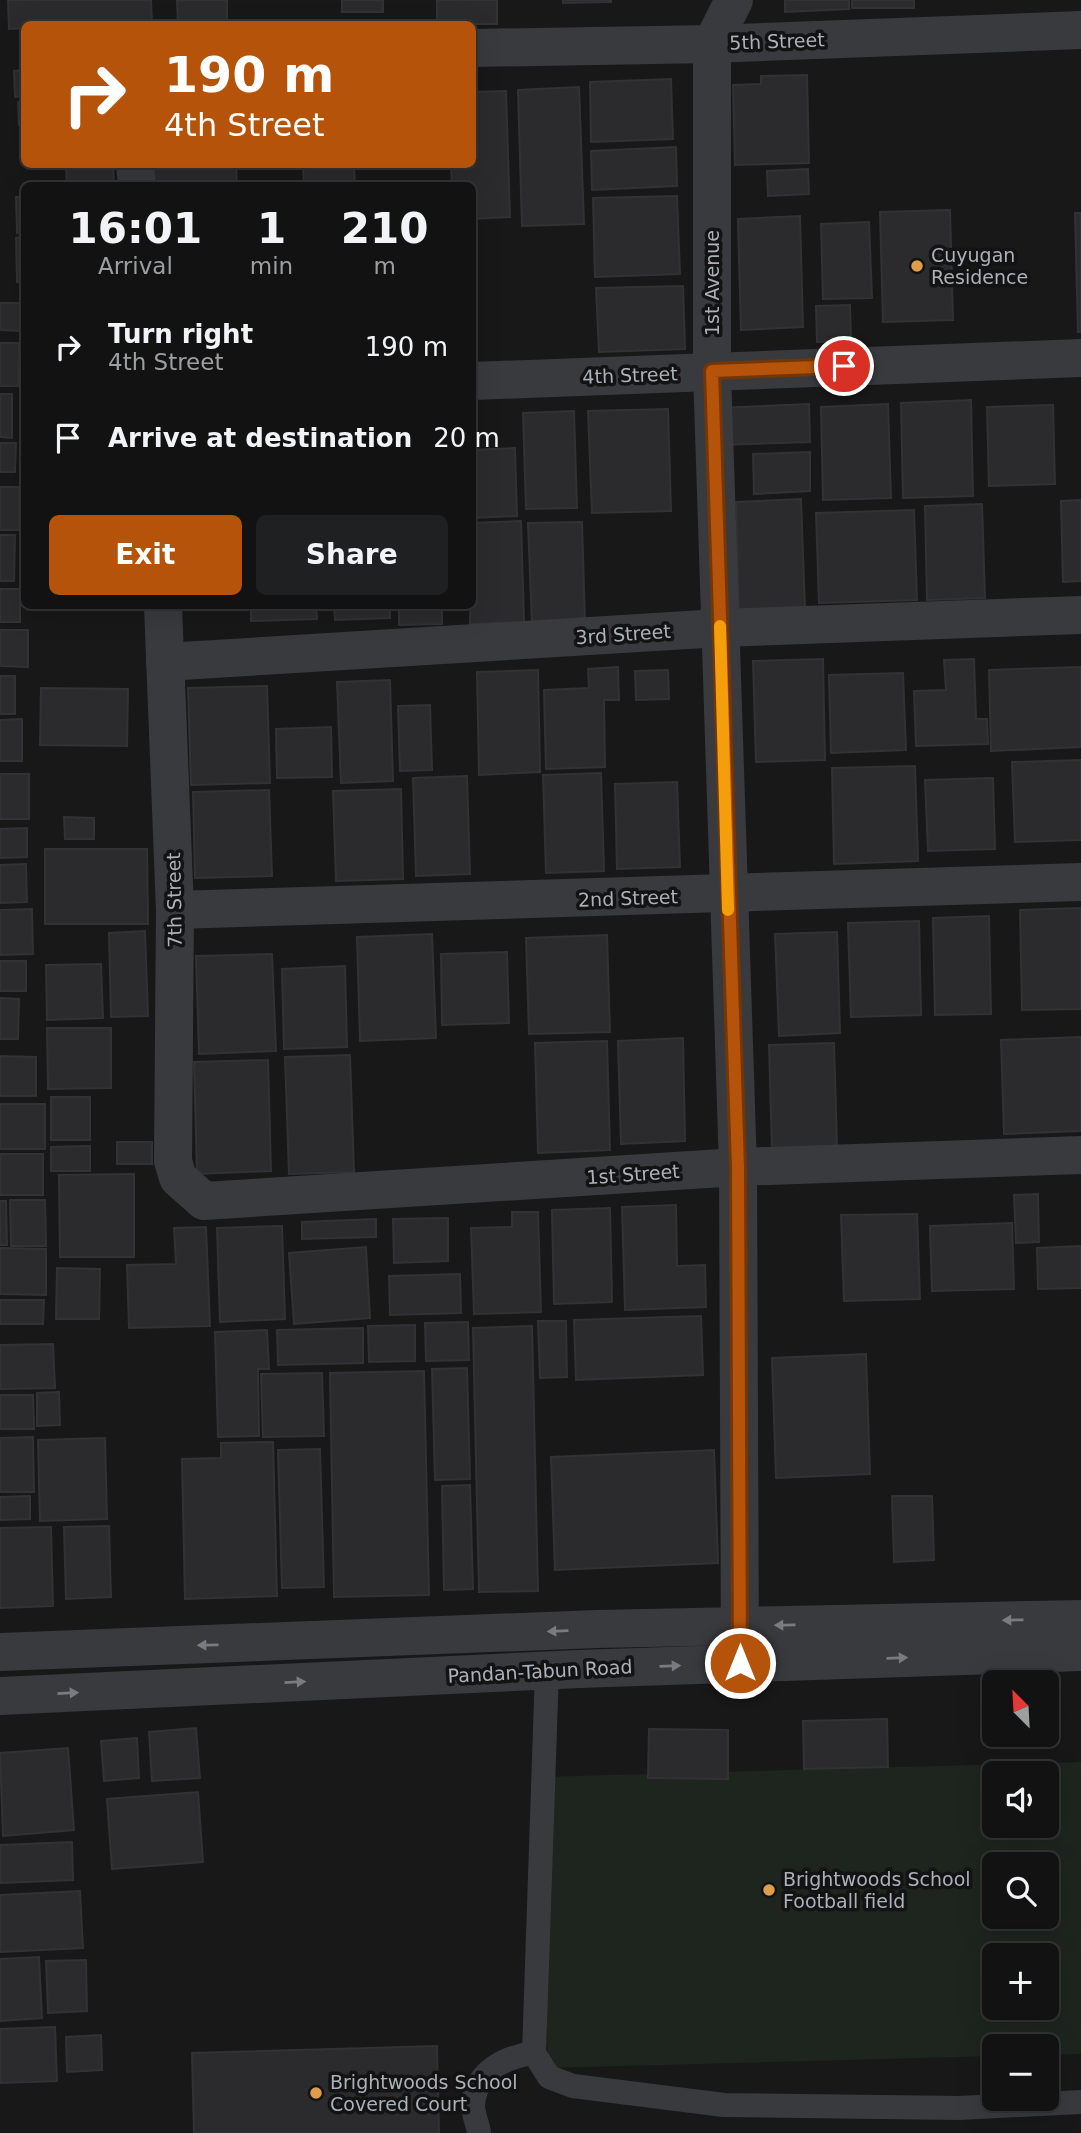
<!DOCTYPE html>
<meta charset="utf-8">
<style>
:root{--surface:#121213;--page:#1f2021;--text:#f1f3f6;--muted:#9c9ea0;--line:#313233;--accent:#b45309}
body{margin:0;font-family:"DejaVu Sans",sans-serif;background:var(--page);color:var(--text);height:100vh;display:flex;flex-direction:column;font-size:26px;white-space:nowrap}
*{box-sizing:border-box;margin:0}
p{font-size:23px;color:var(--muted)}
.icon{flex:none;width:38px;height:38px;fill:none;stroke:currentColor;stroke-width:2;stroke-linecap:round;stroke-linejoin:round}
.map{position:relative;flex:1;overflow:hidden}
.side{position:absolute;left:21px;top:182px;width:455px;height:427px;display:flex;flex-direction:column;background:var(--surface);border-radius:10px;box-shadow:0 7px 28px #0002,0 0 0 2px var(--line)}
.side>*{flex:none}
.banner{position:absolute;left:21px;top:21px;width:455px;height:147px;border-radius:10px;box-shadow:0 7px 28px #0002,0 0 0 2px var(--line);background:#b45309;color:#fff;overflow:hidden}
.needle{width:46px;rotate:336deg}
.fabs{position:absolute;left:982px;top:1670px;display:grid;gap:14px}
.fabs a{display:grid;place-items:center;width:77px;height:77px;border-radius:10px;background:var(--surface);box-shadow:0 7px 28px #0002,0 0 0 2px var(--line);font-size:35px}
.pin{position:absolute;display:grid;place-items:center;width:60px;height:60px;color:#fff;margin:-30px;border:4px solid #fff;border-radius:50%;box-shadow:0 2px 7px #0007}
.me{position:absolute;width:77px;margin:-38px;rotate:0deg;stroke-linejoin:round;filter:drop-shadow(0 0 5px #0008)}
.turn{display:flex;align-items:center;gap:24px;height:147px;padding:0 28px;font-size:32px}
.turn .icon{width:91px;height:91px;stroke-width:2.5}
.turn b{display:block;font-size:49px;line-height:60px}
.eta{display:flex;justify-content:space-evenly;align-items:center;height:119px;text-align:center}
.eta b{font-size:42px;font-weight:600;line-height:49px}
.action{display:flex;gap:14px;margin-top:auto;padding:14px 28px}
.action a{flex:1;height:80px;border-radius:10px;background:var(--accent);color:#fff;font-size:28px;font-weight:600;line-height:80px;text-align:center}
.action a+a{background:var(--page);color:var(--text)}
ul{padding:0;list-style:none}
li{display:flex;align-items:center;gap:21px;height:91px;padding:0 28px}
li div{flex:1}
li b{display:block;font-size:26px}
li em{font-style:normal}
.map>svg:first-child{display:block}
.green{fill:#1e241e;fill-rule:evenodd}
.building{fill:#2b2b2d;stroke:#323235;stroke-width:2}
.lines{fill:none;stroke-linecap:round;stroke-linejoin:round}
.service{stroke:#393a3e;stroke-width:24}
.minor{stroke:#393a3e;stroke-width:38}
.oneway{fill:#787b81}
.route-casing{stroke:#753606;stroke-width:18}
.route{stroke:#b45309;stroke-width:12}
.slow{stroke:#f59e0b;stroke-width:12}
.poi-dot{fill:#df9c4a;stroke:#131314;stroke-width:2.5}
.labels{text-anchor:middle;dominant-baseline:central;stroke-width:7;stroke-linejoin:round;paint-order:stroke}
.street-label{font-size:19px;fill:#abb1b8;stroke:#131314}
.poi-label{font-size:19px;fill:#abb1b8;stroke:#131314;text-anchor:start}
</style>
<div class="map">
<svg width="1081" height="2133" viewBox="0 0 1081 2133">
<rect width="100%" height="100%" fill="#181819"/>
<path class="green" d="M1081,1762v292l-34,1 -1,-9h-52v10l-446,12 -7,-291zM994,1773h52v52h-52zM994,1864h52v52h-52zM994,1955h52v52h-52z"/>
<g class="building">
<polygon points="8,0 151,0 152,24 24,24 24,28 9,29"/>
<polygon points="177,0 227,0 227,24 178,24"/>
<rect x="342" y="0" width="41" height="12"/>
<rect x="437" y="0" width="60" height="24"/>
<polygon points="563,0 611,0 611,2 563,3"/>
<polygon points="785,0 849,0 849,9 785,12"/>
<rect x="852" y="0" width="62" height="8"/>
<polygon points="24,70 24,96 15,97 14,71"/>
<polygon points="807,75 809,163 735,165 733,85 761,84 761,76"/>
<polygon points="671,79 673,139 591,142 590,82"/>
<polygon points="579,87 584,224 522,226 518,90"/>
<polygon points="506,91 510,217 472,219 472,186 452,186 451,164 472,164 472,92"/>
<polygon points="24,101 24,125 19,125 18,102"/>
<polygon points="676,147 677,186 592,190 591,151"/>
<polygon points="66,164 113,164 114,186 67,186"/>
<polygon points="150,164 236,164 237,186 151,186"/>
<polygon points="303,164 354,164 355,186 304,186"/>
<polygon points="808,169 809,194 768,196 767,171"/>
<polygon points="677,196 680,274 595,277 593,198"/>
<polygon points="16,197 24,197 24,232 17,233"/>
<polygon points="950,210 953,320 883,322 880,212"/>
<polygon points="1075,213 1081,213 1081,332 1078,332"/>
<polygon points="800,216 803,327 741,330 738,219"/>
<polygon points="869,222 872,298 823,299 821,224"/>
<polygon points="24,237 24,281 17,282 16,238"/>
<polygon points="683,286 685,349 599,352 596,288"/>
<polygon points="0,303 22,303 22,331 0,330"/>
<polygon points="850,305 851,341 817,342 816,306"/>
<polygon points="0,343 19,343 18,386 0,386"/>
<polygon points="0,394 12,394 12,438 0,437"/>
<polygon points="971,400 973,496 903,498 901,403"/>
<polygon points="809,404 810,442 719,445 718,408"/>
<polygon points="888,404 891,498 823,500 821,407"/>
<polygon points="1053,405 1055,484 989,486 987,407"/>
<polygon points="668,409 671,511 592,513 588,411"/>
<polygon points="574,411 577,508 526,509 523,413"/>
<polygon points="0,443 16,443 15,472 0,472"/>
<polygon points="515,448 517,516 472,518 472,450"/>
<polygon points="810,452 810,491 754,494 753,454"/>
<rect x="0" y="487" width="19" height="43"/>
<polygon points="801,499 805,609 739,611 736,502"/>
<polygon points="1081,500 1081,581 1063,582 1061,501"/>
<polygon points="982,504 985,598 927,600 925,506"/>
<polygon points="914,510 917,600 819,603 816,513"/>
<polygon points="521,521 524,622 470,624 472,523"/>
<polygon points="582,522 585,623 532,624 528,523"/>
<polygon points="0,535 15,535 14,581 0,581"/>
<rect x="0" y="589" width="20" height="33"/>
<polygon points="251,606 316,606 317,619 251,621"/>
<polygon points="334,606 390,606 390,618 335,620"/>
<polygon points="399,606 442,606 442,624 399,625"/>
<polygon points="0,630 28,630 28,667 0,666"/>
<polygon points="823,659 825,760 756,762 753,661"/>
<polygon points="974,659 976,719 987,719 988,744 916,746 914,691 946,690 944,660"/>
<polygon points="618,667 619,700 604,700 605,767 546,769 544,690 589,688 588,669"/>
<polygon points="1081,667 1081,747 991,751 989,670"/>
<polygon points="538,670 540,772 479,775 477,672"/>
<polygon points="668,670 669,699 636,700 635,671"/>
<polygon points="903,673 906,750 831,753 829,675"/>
<rect x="0" y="676" width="15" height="38"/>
<polygon points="390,680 393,781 341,783 337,682"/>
<polygon points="267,686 270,783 191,785 188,688"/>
<polygon points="41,688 128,689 127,746 40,745"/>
<polygon points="430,705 432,770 400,771 398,706"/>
<polygon points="22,719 22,761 0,761 0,720"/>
<polygon points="331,727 332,777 277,778 276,729"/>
<polygon points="1081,760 1081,840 1015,842 1012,762"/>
<polygon points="915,766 918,861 834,864 832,768"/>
<polygon points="601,773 604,871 546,873 543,775"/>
<rect x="0" y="774" width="29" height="45"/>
<polygon points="467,776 470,874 416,876 413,778"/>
<polygon points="993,778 995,849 928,851 925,780"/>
<polygon points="677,782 680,867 617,869 615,784"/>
<polygon points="401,789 403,879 336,881 333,791"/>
<polygon points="269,790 272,876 195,878 193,792"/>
<polygon points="64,817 94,818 94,839 65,839"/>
<polygon points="27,828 27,857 0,858 0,829"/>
<polygon points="45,849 147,849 148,924 45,924"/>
<polygon points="26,864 27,902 0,903 0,865"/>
<polygon points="1081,908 1081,1009 1022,1010 1020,910"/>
<polygon points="32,909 33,954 0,955 0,910"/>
<polygon points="989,916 991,1014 935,1015 933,918"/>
<polygon points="919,921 921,1015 851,1017 848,923"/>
<polygon points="145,931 148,1016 111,1017 109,933"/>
<polygon points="837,932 840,1033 779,1036 775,934"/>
<polygon points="432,934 436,1038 360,1041 357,937"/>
<polygon points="607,935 610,1032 529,1034 526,938"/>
<polygon points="507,952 509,1023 442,1025 441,954"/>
<polygon points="272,954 276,1051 199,1054 196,956"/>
<rect x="0" y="961" width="26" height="30"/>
<polygon points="101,964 103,1018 47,1020 46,965"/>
<polygon points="345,966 347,1047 284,1049 282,969"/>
<polygon points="0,998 19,999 18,1039 0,1039"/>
<polygon points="47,1028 111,1028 111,1088 48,1089"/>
<polygon points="1081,1037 1081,1131 1004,1134 1001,1040"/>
<polygon points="683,1038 685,1141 621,1144 618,1041"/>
<polygon points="607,1041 610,1150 538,1153 535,1043"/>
<polygon points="834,1043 837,1147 772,1149 769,1045"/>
<polygon points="350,1055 354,1172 289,1174 285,1057"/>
<polygon points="0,1056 36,1057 36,1096 0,1096"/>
<polygon points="268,1060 271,1171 197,1174 194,1062"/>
<rect x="51" y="1097" width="39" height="43"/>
<rect x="0" y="1104" width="45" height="45"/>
<rect x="117" y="1142" width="35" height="22"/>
<polygon points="90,1146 90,1171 51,1171 51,1147"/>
<rect x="0" y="1154" width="43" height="41"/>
<polygon points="134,1174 134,1257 60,1257 59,1175"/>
<polygon points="1038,1194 1039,1242 1016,1243 1014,1195"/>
<polygon points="10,1200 45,1200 46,1246 11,1246"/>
<polygon points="0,1201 6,1201 7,1245 0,1245"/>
<polygon points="676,1205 677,1266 705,1265 706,1307 625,1310 622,1207"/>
<polygon points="610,1208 612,1302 554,1304 552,1210"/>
<polygon points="512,1212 538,1212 541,1312 474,1314 471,1228 512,1227"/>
<polygon points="917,1214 920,1299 844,1301 841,1215"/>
<polygon points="448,1218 448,1261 394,1263 393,1219"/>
<polygon points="376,1219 376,1237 302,1239 302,1222"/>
<polygon points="1012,1223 1014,1289 932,1291 930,1226"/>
<polygon points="282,1226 285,1319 220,1322 217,1228"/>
<polygon points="206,1227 210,1326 129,1328 127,1265 176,1264 174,1228"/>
<polygon points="1081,1246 1081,1288 1038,1289 1037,1248"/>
<polygon points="366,1247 370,1318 294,1324 289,1253"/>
<polygon points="0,1248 46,1249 46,1295 0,1294"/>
<polygon points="57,1268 100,1269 99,1319 56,1319"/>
<polygon points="460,1274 461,1313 390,1315 389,1276"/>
<polygon points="0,1300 44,1300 43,1324 0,1324"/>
<polygon points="701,1316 703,1375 576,1380 574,1320"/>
<polygon points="538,1321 566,1321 567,1377 540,1378"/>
<polygon points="468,1322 469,1360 426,1361 425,1323"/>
<polygon points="415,1325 415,1361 369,1362 368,1326"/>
<polygon points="532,1326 538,1591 479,1592 473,1328"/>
<polygon points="363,1328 363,1363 278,1365 277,1330"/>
<polygon points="267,1330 269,1369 258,1369 259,1436 218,1437 215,1332"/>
<polygon points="53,1344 55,1388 0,1389 0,1345"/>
<polygon points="866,1354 870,1474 776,1478 772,1358"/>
<polygon points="467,1368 470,1479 435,1480 432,1369"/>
<polygon points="424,1371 429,1595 334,1597 330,1373"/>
<polygon points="322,1373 324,1436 263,1437 261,1374"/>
<polygon points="59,1392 60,1425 37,1426 37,1393"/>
<polygon points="0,1395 33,1395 34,1429 0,1429"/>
<polygon points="33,1437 34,1492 0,1492 0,1438"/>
<polygon points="105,1438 107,1519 40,1521 38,1440"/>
<polygon points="273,1442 277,1596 185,1599 182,1459 221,1458 221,1443"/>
<polygon points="320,1449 324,1587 282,1588 278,1450"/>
<polygon points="714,1450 718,1563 555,1570 551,1457"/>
<polygon points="470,1485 473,1589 444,1590 442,1486"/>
<polygon points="30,1496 30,1519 0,1520 0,1497"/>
<polygon points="892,1496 932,1496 934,1560 894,1562"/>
<polygon points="109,1526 111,1597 66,1599 64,1527"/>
<polygon points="51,1527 53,1606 0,1608 0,1528"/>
<polygon points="887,1719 888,1767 804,1769 803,1721"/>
<polygon points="196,1728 200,1778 152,1781 149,1732"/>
<polygon points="649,1729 728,1730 728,1779 648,1778"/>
<polygon points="137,1738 139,1778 104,1781 101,1741"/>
<polygon points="68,1748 74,1830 3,1836 0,1753"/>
<polygon points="198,1792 203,1862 112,1869 107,1799"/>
<polygon points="72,1842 73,1880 0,1883 0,1845"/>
<polygon points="80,1891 83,1948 0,1952 0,1895"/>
<polygon points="39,1957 42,2018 0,2021 0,1959"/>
<polygon points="86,1960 87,2011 48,2013 46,1961"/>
<polygon points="55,2027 57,2081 0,2083 0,2029"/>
<polygon points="101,2035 102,2070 67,2072 66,2037"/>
<polygon points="437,2046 439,2133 194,2133 192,2053"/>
</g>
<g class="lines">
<g class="service">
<polyline points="547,1670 534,2053 549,2077 573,2086 724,2105 959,2108 1081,2102"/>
<path d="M479,2133c-1,-8 -6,-19 -6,-27 2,-35 32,-49 61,-53"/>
</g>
<g class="minor">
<polyline points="734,0 712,44 712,371 738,1167 740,1663"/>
<polyline points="472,48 712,44 1081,30"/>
<polyline points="135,164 137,186"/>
<polyline points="472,381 1081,358"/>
<polyline points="163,606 175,910 173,1161 178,1178 204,1201 738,1167 1081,1155"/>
<polyline points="165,662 720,628 1081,615"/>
<polyline points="175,910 1081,882"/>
<polyline points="0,1652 597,1629 1081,1619"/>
<polyline points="0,1696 579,1669 1081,1652"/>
</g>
</g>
<defs><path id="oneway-solid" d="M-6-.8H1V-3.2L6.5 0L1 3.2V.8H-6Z" transform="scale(1.75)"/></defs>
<g class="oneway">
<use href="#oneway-solid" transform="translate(1013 1620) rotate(179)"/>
<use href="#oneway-solid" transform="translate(785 1625) rotate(179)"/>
<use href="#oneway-solid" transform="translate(558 1631) rotate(178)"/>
<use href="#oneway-solid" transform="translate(208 1645) rotate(179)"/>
<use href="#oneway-solid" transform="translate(897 1658) rotate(-2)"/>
<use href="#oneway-solid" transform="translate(670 1666) rotate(-2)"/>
<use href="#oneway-solid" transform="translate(295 1682) rotate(-3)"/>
<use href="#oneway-solid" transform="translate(68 1693) rotate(-3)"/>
</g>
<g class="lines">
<defs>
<polyline id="route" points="740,1663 738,1167 712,371 844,366"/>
</defs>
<use href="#route" class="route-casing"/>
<use href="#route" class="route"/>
<polyline class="slow" points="720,626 728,910"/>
</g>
<g class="poi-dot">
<circle cx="917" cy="266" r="7"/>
<circle cx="769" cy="1890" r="7"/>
<circle cx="316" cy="2093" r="7"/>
</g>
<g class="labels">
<g class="street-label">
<text transform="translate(777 41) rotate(-2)">5th Street</text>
<text transform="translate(712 283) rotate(-90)">1st Avenue</text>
<text transform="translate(630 375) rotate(-2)">4th Street</text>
<text transform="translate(623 634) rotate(-4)">3rd Street</text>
<text transform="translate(628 898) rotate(-2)">2nd Street</text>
<text transform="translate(174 900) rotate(-91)">7th Street</text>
<text transform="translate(633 1174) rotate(-4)">1st Street</text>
<text transform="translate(540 1671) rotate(-3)">Pandan-Tabun Road</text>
</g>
<g class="poi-label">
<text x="931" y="255">Cuyugan<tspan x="931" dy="22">Residence</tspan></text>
<text x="783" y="1879">Brightwoods School<tspan x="783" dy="22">Football field</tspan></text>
<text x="330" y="2082">Brightwoods School<tspan x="330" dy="22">Covered Court</tspan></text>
</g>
</g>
</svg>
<div class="fabs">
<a><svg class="needle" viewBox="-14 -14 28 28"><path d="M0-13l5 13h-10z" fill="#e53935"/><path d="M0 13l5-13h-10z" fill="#9c9ea0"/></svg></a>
<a><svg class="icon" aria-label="sound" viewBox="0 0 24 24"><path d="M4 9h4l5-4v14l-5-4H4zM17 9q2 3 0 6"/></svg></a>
<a><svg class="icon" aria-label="search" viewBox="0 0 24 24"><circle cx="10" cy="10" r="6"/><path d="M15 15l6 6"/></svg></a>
<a>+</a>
<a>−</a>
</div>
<div class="pin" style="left:844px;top:366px;background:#d93025"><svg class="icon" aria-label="arrive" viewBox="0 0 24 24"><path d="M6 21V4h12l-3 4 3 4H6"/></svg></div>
<svg class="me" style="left:740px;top:1663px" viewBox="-20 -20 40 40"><circle r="17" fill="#b45309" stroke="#fff" stroke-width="3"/><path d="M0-11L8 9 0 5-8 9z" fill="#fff"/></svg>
<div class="banner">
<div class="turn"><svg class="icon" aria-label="right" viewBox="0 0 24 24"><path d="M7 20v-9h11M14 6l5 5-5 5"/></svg><div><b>190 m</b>4th Street</div></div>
</div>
<section class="side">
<div class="eta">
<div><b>16:01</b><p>Arrival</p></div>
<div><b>1</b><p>min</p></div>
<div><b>210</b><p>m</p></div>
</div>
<ul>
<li><svg class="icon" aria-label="right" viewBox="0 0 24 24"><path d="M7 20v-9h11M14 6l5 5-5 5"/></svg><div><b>Turn right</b><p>4th Street</p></div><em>190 m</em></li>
<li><svg class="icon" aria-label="arrive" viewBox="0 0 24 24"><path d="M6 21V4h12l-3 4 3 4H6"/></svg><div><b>Arrive at destination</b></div><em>20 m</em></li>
</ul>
<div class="action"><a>Exit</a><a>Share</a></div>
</section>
</div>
